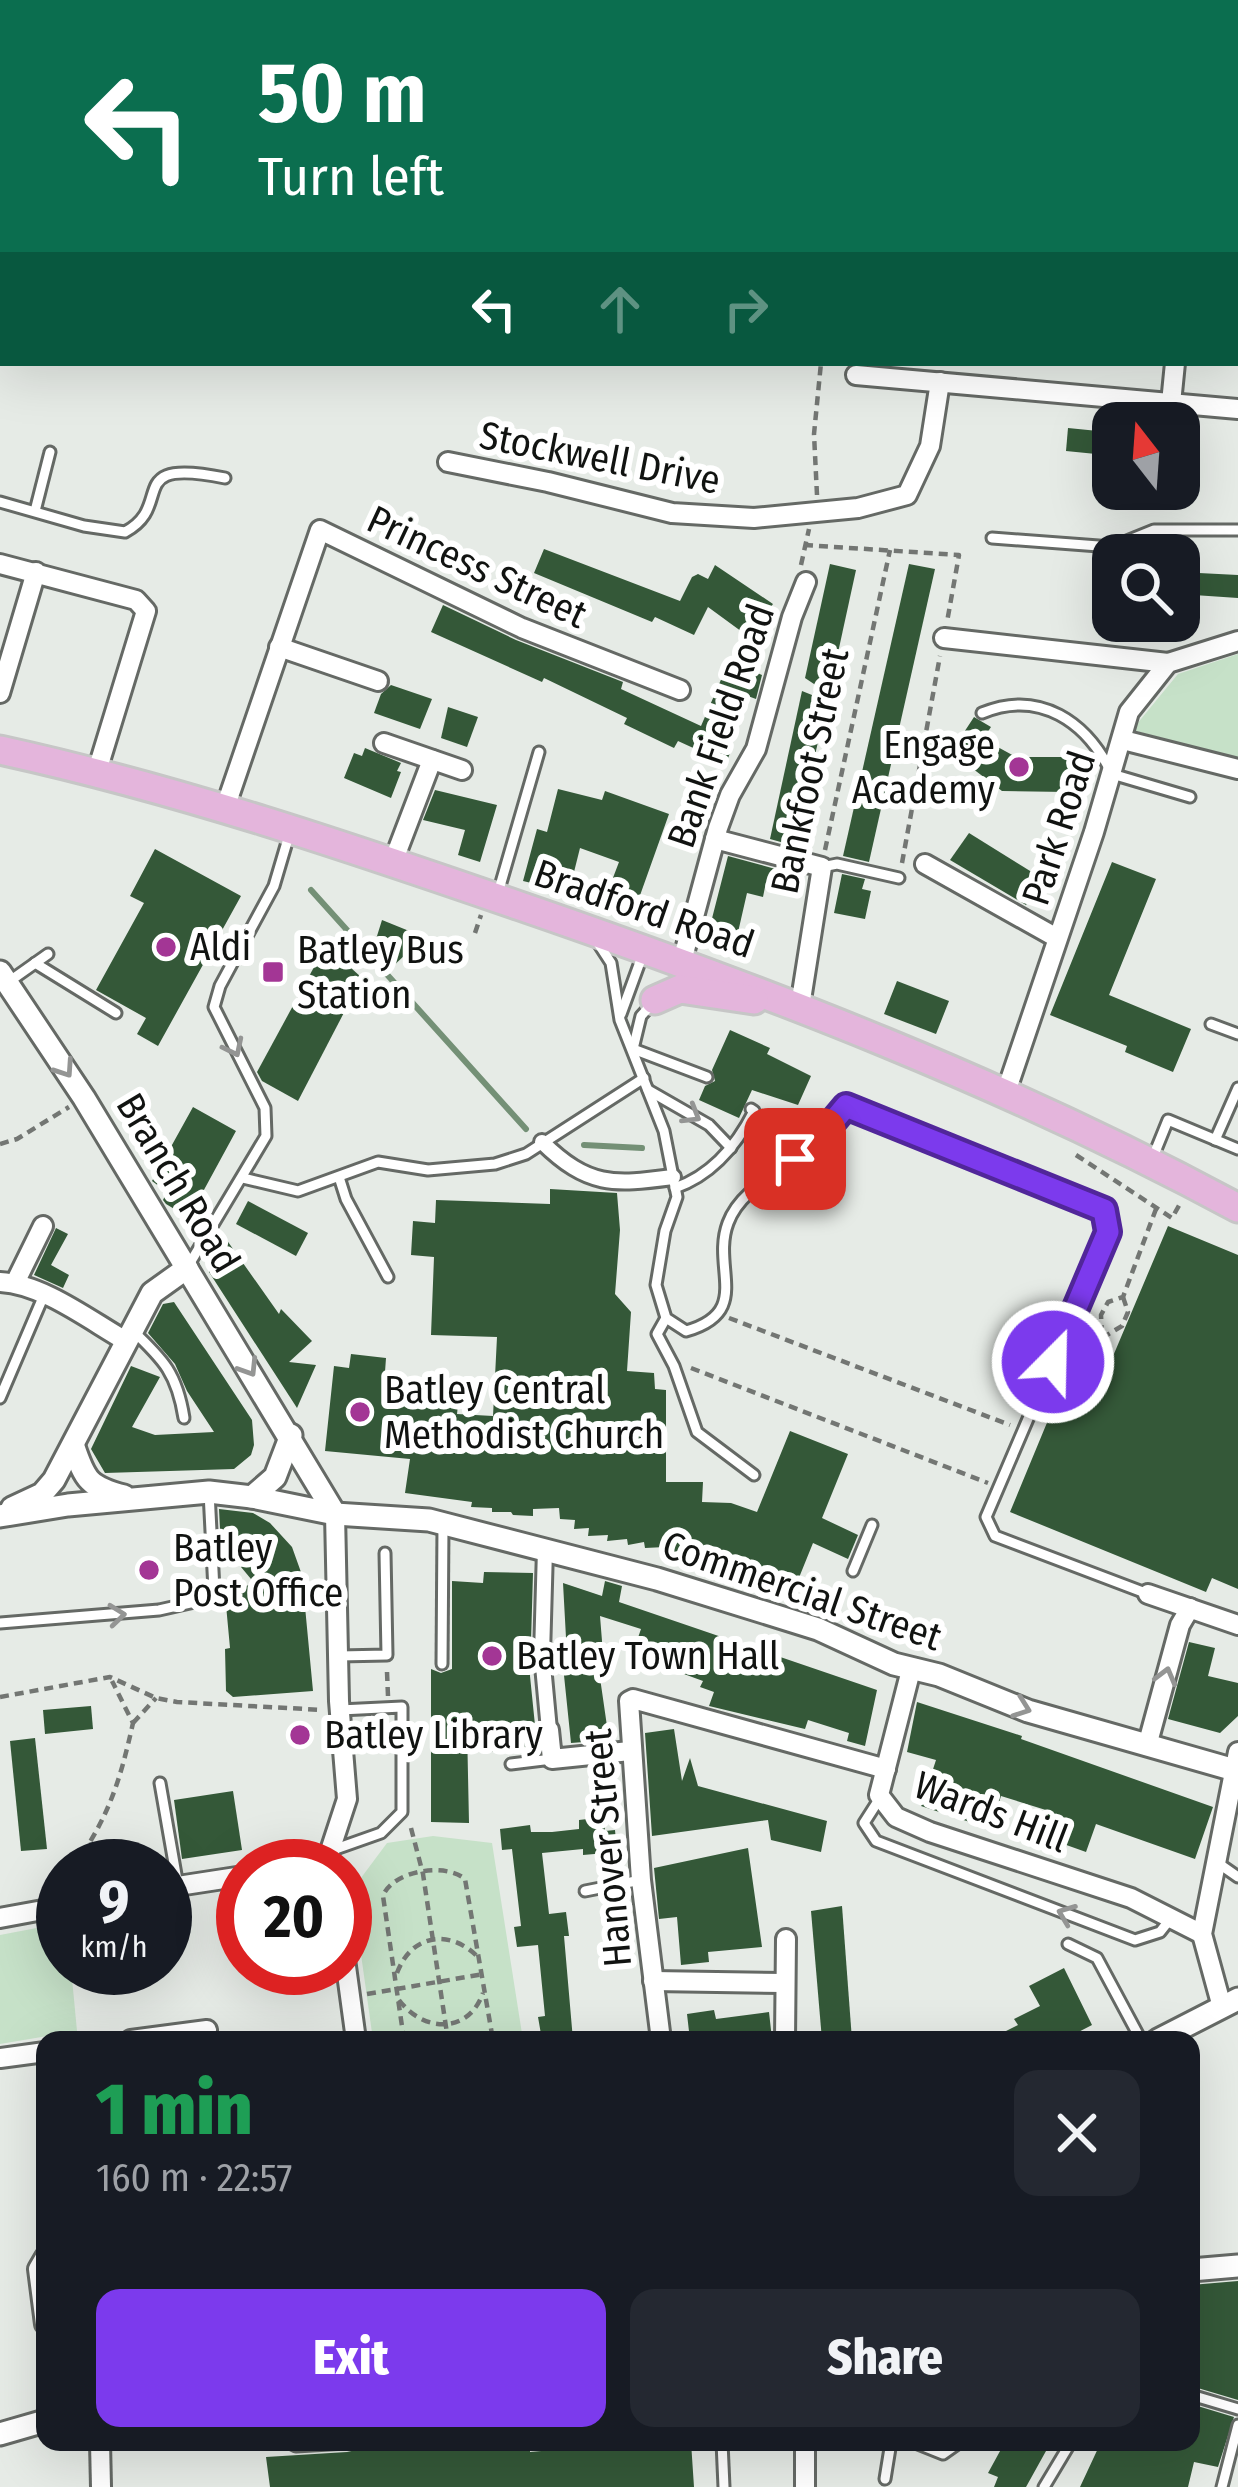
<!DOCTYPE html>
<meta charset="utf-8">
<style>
:root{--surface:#171b24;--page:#242831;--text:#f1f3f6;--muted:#9ea1a6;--accent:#7c3aed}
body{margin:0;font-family:"Fira Sans Condensed",sans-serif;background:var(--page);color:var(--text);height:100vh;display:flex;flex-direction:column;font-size:45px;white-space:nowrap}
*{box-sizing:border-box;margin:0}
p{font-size:39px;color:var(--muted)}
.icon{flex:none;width:66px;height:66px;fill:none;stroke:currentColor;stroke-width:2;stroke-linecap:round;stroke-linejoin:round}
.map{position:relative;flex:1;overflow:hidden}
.panel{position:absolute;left:36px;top:2031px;width:1164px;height:420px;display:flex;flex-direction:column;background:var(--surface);border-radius:24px;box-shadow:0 12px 48px #0002}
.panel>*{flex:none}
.top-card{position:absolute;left:0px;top:0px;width:1239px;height:366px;box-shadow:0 12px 48px #0002;background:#0b6e4f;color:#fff;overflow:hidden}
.needle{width:78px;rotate:343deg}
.controls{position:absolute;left:1092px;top:402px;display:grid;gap:24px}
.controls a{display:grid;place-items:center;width:108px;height:108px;border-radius:24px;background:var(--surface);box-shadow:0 12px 48px #0002;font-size:60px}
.speed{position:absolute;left:36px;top:1839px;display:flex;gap:24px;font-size:60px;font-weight:700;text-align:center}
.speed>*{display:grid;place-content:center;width:156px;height:156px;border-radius:50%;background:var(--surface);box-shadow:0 12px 48px #0002;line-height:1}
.speed small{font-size:30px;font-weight:400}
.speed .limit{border:18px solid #d22;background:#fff;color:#111}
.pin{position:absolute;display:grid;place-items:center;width:102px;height:102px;color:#fff;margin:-51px;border-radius:24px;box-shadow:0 6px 18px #0006}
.me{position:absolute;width:132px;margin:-66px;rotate:23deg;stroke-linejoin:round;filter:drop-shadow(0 0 9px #0008)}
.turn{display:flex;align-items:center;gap:42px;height:252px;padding:0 60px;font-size:54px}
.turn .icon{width:156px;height:156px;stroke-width:2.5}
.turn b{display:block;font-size:84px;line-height:102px}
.lanes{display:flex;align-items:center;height:114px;padding:0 60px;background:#0003;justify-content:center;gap:60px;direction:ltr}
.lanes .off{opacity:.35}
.round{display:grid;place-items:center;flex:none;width:126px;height:126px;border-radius:24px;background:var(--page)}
.head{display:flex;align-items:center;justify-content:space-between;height:204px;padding:0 60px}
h1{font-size:72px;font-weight:800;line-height:90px;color:#1e9e55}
.primary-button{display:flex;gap:24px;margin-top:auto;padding:24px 60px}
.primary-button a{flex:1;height:138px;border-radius:24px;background:var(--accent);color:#fff;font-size:48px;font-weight:800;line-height:138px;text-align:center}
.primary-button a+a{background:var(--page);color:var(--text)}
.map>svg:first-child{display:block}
.green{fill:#c6e1c8}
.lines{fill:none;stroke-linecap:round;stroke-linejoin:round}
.stream{stroke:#749076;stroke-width:6}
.building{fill:#345838}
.service-casing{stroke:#656965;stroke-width:15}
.pedestrian-casing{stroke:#656965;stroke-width:20}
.minor-casing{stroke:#656965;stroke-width:24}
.tertiary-casing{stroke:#656965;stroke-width:27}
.secondary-casing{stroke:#656965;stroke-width:30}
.primary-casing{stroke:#c6c6c6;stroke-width:33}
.path{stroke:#737673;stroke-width:4.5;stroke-dasharray:9 6;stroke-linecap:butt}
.service{stroke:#fff;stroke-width:9}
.pedestrian{stroke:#fff;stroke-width:14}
.minor{stroke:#fff;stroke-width:18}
.tertiary{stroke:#fff;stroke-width:21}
.secondary{stroke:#f2daed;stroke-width:24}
.primary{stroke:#e4b5dc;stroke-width:27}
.oneway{stroke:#949594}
.route-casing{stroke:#51269a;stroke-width:30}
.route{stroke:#7c3aed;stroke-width:21}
.poi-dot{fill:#a33695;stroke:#fff;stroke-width:4.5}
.labels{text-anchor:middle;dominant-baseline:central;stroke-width:12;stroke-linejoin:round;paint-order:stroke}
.street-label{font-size:39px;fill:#111311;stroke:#fff}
.poi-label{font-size:39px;fill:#111311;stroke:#fff;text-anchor:start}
</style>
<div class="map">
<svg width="1238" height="2487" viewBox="0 0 1238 2487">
<rect width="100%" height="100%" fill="#e6ebe6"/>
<g class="green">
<polygon points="1238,654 1238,758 1132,730 1178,674"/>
<polygon points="433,1836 492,1843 523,2040 373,2040 352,1890 387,1843"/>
<polygon points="63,1923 63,1968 71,1968 77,2031 0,2044 0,1935"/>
</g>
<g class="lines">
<g class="stream">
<polyline points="311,890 526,1129"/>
<polyline points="584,1145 642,1148"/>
</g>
</g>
<g class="building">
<polygon points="1068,428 1108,432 1106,455 1066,451"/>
<polygon points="544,549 680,601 692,577 698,574 708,579 715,565 773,604 749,637 708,607 694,635 655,617 652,622 534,573"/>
<polygon points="830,564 856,570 829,694 805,678"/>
<polygon points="909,564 935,569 869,862 843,856"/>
<polygon points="1179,572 1238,575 1238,598 1179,594"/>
<polygon points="443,605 516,640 623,682 621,689 701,726 729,661 762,675 756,699 745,695 725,743 733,746 726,763 678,741 674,748 624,724 627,718 544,678 542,682 431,632"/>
<polygon points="391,685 432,699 420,729 374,713 381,694"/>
<polygon points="802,691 827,701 795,846 770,839"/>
<polygon points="448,707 478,717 467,747 441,738"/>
<polygon points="974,717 991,727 983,739 1016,757 1069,757 1067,792 1002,791 968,765 973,758 955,746"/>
<polygon points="365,748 401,763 397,771 401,772 391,798 344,778 354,753 362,756"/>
<polygon points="558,789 602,800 605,791 669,814 633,915 603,904 619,862 580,848 569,892 523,881 537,829 547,832"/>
<polygon points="435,790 497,805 480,862 458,855 465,830 423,820"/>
<polygon points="969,833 1043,879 1026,905 950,860"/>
<polygon points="155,849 241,896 158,1046 137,1034 146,1018 96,990 144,903 130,896"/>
<polygon points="728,856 790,873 787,886 766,882 763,897 747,893 736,941 708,934"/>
<polygon points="1112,862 1156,879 1109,995 1191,1029 1173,1072 1125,1052 1127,1046 1050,1015"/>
<polygon points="842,874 865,879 862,889 871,891 865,919 834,913"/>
<polygon points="382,920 424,937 388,971 372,952"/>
<polygon points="326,945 362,978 298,1101 262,1081 257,1072"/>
<polygon points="897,981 949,1001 936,1034 884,1014"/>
<polygon points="730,1030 770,1048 767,1054 811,1076 798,1105 752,1090 739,1118 699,1100 705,1086 715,1081 712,1070"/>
<polygon points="193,1107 236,1131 199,1199 208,1216 181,1201 176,1210 166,1204 163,1200 167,1192 152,1181"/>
<polygon points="550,1189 617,1193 620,1230 615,1294 631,1312 627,1371 654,1373 655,1389 666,1390 666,1482 703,1482 702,1502 731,1503 757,1512 790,1431 848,1454 822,1518 858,1535 848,1559 813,1543 794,1590 725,1561 703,1559 702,1554 685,1556 684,1552 665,1552 665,1547 645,1548 644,1542 628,1545 627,1539 607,1541 608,1535 588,1536 589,1528 574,1529 575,1520 560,1519 559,1508 533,1509 533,1516 513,1515 511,1512 492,1512 492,1508 471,1507 472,1502 405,1493 410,1459 325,1451 334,1366 349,1368 351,1354 386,1358 385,1372 396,1373 393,1397 458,1405 457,1414 493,1416 497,1337 431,1335 434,1257 411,1255 413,1221 435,1223 436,1200 550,1204"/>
<polygon points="248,1201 308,1233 296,1256 236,1224"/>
<polygon points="1168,1226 1238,1255 1238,1589 1212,1578 1206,1592 1010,1512 1075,1355 1108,1368"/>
<polygon points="56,1228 68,1234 51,1265 69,1275 63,1288 34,1275"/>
<polygon points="226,1239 279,1314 281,1309 312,1341 289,1362 316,1365 297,1408 209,1272 212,1259"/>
<polygon points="174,1302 252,1420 254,1445 251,1455 234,1469 105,1473 91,1449 131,1366 160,1377 132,1427 155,1435 214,1432 187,1391 175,1364 148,1333 163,1304"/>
<polygon points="219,1509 253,1513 270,1523 292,1547 302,1575 313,1691 233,1697 226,1691 225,1649 230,1648 226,1605 220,1606 220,1598 223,1587 256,1585 241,1567 258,1548 221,1548"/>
<polygon points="484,1572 533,1573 530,1676 537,1745 492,1752 490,1726 467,1727 469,1823 431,1822 431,1669 441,1673 452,1669 452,1581 483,1583"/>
<polygon points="605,1581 622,1586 619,1602 877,1690 865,1746 847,1741 849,1733 808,1720 805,1729 709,1706 714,1692 700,1687 703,1681 632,1655 641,1629 600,1616 604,1666 598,1664 609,1740 571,1743 562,1656 567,1656 563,1583 602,1596"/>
<polygon points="1189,1642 1215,1648 1208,1676 1238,1683 1238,1716 1220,1733 1168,1719"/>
<polygon points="917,1702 1022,1736 1021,1739 1213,1807 1195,1859 1096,1824 1086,1852 1041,1836 1049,1811 1001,1796 991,1829 921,1806 936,1760 907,1752"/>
<polygon points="91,1706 93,1729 45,1734 43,1710"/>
<polygon points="674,1729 682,1781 690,1758 698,1786 827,1821 821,1852 771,1840 768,1820 652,1836 645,1733"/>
<polygon points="35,1738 47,1849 21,1851 10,1741"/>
<polygon points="233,1791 242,1850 182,1859 174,1800"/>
<polygon points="604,1817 605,1831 615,1830 617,1852 583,1855 583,1849 542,1853 549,1914 566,1912 569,1936 564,1936 573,2040 542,2040 538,2017 545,2016 538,1945 517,1947 514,1927 521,1926 512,1849 502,1850 500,1829 530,1825 531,1832 552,1832 579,1829 579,1820"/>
<polygon points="748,1848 762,1947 708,1952 709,1962 681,1965 677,1917 659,1919 654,1868"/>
<polygon points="842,1906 852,2040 822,2040 811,1911"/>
<polygon points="1064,1968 1092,2025 1063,2040 988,2040 1018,2025 1014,2019 1040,2006 1029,1986"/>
<polygon points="714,2010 716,2019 769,2012 772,2039 690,2040 687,2014"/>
<polygon points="1238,2281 1238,2400 1191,2386 1191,2285"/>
<polygon points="1191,2404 1234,2417 1218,2467 1194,2462 1188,2487 1080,2487 1101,2442 1191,2442"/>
<polygon points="356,2442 530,2442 530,2452 586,2447 585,2442 691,2442 694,2487 270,2487 266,2457 347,2452 356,2450"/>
<polygon points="1005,2442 1051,2442 1026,2487 994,2487 998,2477 988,2473"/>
</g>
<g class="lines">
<defs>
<g id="service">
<polyline points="329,0 343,2"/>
<polyline points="186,3 186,0"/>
<path d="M0,502l84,24 41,6c51,-27 -4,-75 100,-54"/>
<polyline points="35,511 50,452"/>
<polyline points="992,538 1112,547 1154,530 1238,530"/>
<path d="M982,713c58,-24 105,9 130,61l78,23"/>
<polyline points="822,867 837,864 899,878"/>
<polyline points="498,893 539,752"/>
<path d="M598,943l13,20 9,57 44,111 13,66 -12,34 -9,54 10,33 20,13c67,-19 25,-63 42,-108 14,-38 61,-53 88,-81 11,-11 20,-25 30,-37l258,106 4,21 -122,285 9,19 153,58"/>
<polyline points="35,963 116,1013"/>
<polyline points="7,983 48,954"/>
<polyline points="621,1014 644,951"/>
<polyline points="1211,1024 1238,1034"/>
<polyline points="633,1049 641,1016 651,1005"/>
<polyline points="633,1049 707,1077"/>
<polyline points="648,1090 709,1125 731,1148"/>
<polyline points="1215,1140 1238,1088"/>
<polyline points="1153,1157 1168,1120 1238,1149"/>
<polyline points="339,1177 346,1199 388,1277"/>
<polyline points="243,1178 298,1191 378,1162 428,1170 495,1164 526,1154 644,1078"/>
<path d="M675,1188c37,-13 62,-43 79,-77l-3,-2"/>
<polyline points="187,1268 266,1136 265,1108 214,1007 220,986 274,886 290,832"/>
<polyline points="666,1318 657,1334 674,1366 697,1432 754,1475"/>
<path d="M132,1330c32,30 45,44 52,88"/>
<polyline points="0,1398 44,1295"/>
<polyline points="853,1571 872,1525"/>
<polyline points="0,1623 159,1610 208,1599 214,1590 209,1492"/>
<polyline points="339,1656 387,1655 385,1553"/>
<polyline points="442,1664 443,1525"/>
<polyline points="511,1764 552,1759"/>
<polyline points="160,1783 178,1886"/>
<polyline points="880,1798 864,1823 876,1841 1135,1940 1160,1932 1171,1918"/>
<polyline points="330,1851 381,1833 402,1812 402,1707 340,1710"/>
<polyline points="1215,1861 1238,1877"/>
<polyline points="585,1891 641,1880"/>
<polyline points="1068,1944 1097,1958 1141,2040"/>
<polyline points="1191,2395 1238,2409"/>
<polyline points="288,2442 296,2446 346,2443"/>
<polyline points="722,2442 724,2487"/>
<polyline points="913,2442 943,2454 960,2442"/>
<polyline points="885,2479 891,2442"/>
<polyline points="1044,2487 1071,2442"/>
<polyline points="1222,2487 1238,2425"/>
</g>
<g id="pedestrian">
<path d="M542,1142c46,45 71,43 131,35"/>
<polyline points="545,1549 542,1655 549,1730"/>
</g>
<g id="minor">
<polyline points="661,0 663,3"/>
<polyline points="1016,0 1021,3"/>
<polyline points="775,3 776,0"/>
<polyline points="1236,59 1238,49"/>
<polyline points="1236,85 1238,86"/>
<polyline points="0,116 3,116"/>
<polyline points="0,175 3,175"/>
<polyline points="0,272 3,272"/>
<polyline points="856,375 1238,409"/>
<polyline points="1171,403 1175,363"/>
<polyline points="448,462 548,482 672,513 754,518 858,508 907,495 930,446 940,382"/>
<polyline points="0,564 136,600 146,611 97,771"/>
<polyline points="944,638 1168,663"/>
<polyline points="279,647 378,681"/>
<polyline points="0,693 36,572"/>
<polyline points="1123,740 1238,769"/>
<polyline points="384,743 462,770"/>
<polyline points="225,808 320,530 522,628 680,690"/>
<polyline points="715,839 822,867 800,1006"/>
<polyline points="393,862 432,760"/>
<polyline points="925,864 1057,938"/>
<polyline points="682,961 718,828 730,795 756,749 792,617 806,582"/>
<polyline points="1006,1092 1094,832 1129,712 1168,663 1238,641"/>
<path d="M0,1282c43,2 89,38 126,59"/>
<polyline points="15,1283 43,1226"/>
<polyline points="1148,1594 1238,1625"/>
<polyline points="911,1670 879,1795 896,1817 930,1832 1131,1898 1202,1934"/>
<polyline points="549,1730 552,1759 630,1751"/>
<polyline points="1147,1746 1180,1625 1190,1608"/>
<polyline points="325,1866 347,1799 339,1701 335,1514"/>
<polyline points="165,1888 243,1876"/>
<polyline points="0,1918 43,1910"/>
<polyline points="345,1959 356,2040"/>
<polyline points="653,1981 783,1983"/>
<polyline points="1222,2007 1202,1934 1238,1752"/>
<polyline points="131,2040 207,2030"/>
<polyline points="661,2040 641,1880 629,1701 633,1699 886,1769"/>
<polyline points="785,2040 786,1939"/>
<polyline points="0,2058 45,2052"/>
<polyline points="45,2257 38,2269 45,2324"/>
<polyline points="100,2442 101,2487"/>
<polyline points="805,2442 805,2487"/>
</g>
<g id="tertiary">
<polyline points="0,972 84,1098 335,1514"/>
<path d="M74,1447c11,33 15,40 50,49"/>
<polyline points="252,1497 275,1477 291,1435"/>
<polyline points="12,1508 42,1494 54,1480 152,1293 187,1268"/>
<polyline points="0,1516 68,1505 209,1492 252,1497 335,1514 429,1520 657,1579 818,1629 894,1664 939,1675 1028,1711 1238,1771"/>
<polyline points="1158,2040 1238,1999"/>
<polyline points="1191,2270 1238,2266"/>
<polyline points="0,2434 45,2421"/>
</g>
<g id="secondary">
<polyline points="64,3 64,0"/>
<polyline points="0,311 3,300"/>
</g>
<g id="primary">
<path d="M0,750c178,39 349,97 520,156 247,85 488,178 718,302"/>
<polyline points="655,1000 680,989 754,1000"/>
</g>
</defs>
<use href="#service" class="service-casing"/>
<use href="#pedestrian" class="pedestrian-casing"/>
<use href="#minor" class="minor-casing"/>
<use href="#tertiary" class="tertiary-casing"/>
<use href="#secondary" class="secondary-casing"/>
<use href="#primary" class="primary-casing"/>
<g class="path">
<polyline points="921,3 922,0"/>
<polyline points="817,495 814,434 821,363"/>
<polyline points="804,545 959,555 947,622"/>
<polyline points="801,565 809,529"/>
<polyline points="825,850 890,550"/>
<polyline points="902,863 940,656"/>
<polyline points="475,933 481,915"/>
<polyline points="0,1144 17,1139 69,1107"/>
<polyline points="1076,1155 1172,1218 1181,1202"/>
<polyline points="729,1318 1010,1425"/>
<polyline points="1102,1338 1122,1326 1128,1312 1123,1297"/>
<polyline points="1092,1362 1102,1338 1101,1315 1108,1302 1123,1297 1156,1209"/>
<polyline points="691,1368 988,1483"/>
<polyline points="387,1672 388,1696"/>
<polyline points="0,1697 110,1677 156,1698 177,1702 323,1710"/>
<polyline points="133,1723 156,1698"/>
<polyline points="411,1828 423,1874 448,2040"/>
<path d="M74,1866c35,-49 46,-85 59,-143l-21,-42"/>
<polyline points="53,1896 63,1882"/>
<path d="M397,1973c14,-38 51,-45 80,-17"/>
<polyline points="367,1994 484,1974"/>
<path d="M399,2000c24,32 69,35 84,-7"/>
<path d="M404,2040l-21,-144c9,-25 62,-34 82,-17l28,161"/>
</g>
<use href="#service" class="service"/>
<use href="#pedestrian" class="pedestrian"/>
<use href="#minor" class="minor"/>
<use href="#tertiary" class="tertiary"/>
<use href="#secondary" class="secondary"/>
<use href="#primary" class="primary"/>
</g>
<defs><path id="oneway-chevron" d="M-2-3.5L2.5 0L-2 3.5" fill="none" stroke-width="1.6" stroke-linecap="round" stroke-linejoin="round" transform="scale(3)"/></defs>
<g class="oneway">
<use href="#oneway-chevron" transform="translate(234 1048) rotate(64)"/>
<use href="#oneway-chevron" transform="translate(65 1069) rotate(56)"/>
<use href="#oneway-chevron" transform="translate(692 1115) rotate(31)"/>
<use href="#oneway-chevron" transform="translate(249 1368) rotate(58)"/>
<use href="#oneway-chevron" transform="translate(117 1615) rotate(-6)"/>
<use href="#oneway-chevron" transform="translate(1166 1676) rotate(-75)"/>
<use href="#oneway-chevron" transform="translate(1022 1708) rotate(20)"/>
<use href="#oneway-chevron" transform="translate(1066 1914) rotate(-159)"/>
</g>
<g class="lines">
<defs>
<polyline id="route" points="795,1159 815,1143 846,1106 1104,1210 1108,1232 1053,1362"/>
</defs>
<use href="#route" class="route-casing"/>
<use href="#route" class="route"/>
</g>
<g class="poi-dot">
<circle cx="1019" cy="767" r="12"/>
<circle cx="166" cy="947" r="12"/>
<rect x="261" y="960" width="24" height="24" rx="6"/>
<circle cx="360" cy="1412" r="12"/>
<circle cx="149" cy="1570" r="12"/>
<circle cx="492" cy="1656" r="12"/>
<circle cx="300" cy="1735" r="12"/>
</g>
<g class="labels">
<g class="street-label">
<text transform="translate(600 458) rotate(11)">Stockwell Drive</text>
<text transform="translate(477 567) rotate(25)">Princess Street</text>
<text transform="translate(721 726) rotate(-71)">Bank Field Road</text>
<text transform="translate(810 771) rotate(-78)">Bankfoot Street</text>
<text transform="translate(1059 828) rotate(-72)">Park Road</text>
<text transform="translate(644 909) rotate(19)">Bradford Road</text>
<text transform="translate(178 1183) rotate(59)">Branch Road</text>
<text transform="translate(802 1591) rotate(19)">Commercial Street</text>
<text transform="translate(991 1812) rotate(21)">Wards Hill</text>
<text transform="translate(608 1848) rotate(-95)">Hanover Street</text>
</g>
<g class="poi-label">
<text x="995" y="745" text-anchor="end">Engage<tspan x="995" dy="45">Academy</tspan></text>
<text x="190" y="947">Aldi</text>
<text x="297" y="950">Batley Bus<tspan x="297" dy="45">Station</tspan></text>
<text x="384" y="1390">Batley Central<tspan x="384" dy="45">Methodist Church</tspan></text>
<text x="173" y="1548">Batley<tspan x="173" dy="45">Post Office</tspan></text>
<text x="516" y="1656">Batley Town Hall</text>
<text x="324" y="1735">Batley Library</text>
</g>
</g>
</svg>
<div class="controls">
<a><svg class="needle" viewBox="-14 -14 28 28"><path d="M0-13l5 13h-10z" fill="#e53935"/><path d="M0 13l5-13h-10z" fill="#9ea1a6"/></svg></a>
<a><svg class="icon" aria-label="search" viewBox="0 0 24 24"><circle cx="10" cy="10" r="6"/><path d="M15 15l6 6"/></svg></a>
</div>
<div class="speed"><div>9<small>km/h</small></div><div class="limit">20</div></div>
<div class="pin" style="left:795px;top:1159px;background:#d93025"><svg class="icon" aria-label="arrive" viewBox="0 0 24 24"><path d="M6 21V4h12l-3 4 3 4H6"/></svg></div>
<svg class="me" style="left:1053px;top:1362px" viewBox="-20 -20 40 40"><circle r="17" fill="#7c3aed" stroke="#fff" stroke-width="3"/><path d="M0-11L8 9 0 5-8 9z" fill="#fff"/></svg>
<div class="top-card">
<div class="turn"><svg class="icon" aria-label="left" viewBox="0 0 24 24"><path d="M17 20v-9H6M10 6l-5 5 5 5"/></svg><div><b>50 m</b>Turn left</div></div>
<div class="lanes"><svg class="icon" aria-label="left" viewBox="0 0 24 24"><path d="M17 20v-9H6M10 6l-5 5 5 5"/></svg><svg class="icon off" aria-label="ahead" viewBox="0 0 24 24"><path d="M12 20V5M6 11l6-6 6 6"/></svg><svg class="icon off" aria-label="right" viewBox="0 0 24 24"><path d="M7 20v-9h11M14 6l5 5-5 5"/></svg></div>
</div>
<section class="panel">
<div class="head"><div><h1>1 min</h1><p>160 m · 22:57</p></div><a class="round"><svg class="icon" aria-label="close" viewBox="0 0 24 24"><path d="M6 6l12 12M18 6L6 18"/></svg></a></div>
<div class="primary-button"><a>Exit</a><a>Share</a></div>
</section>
</div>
